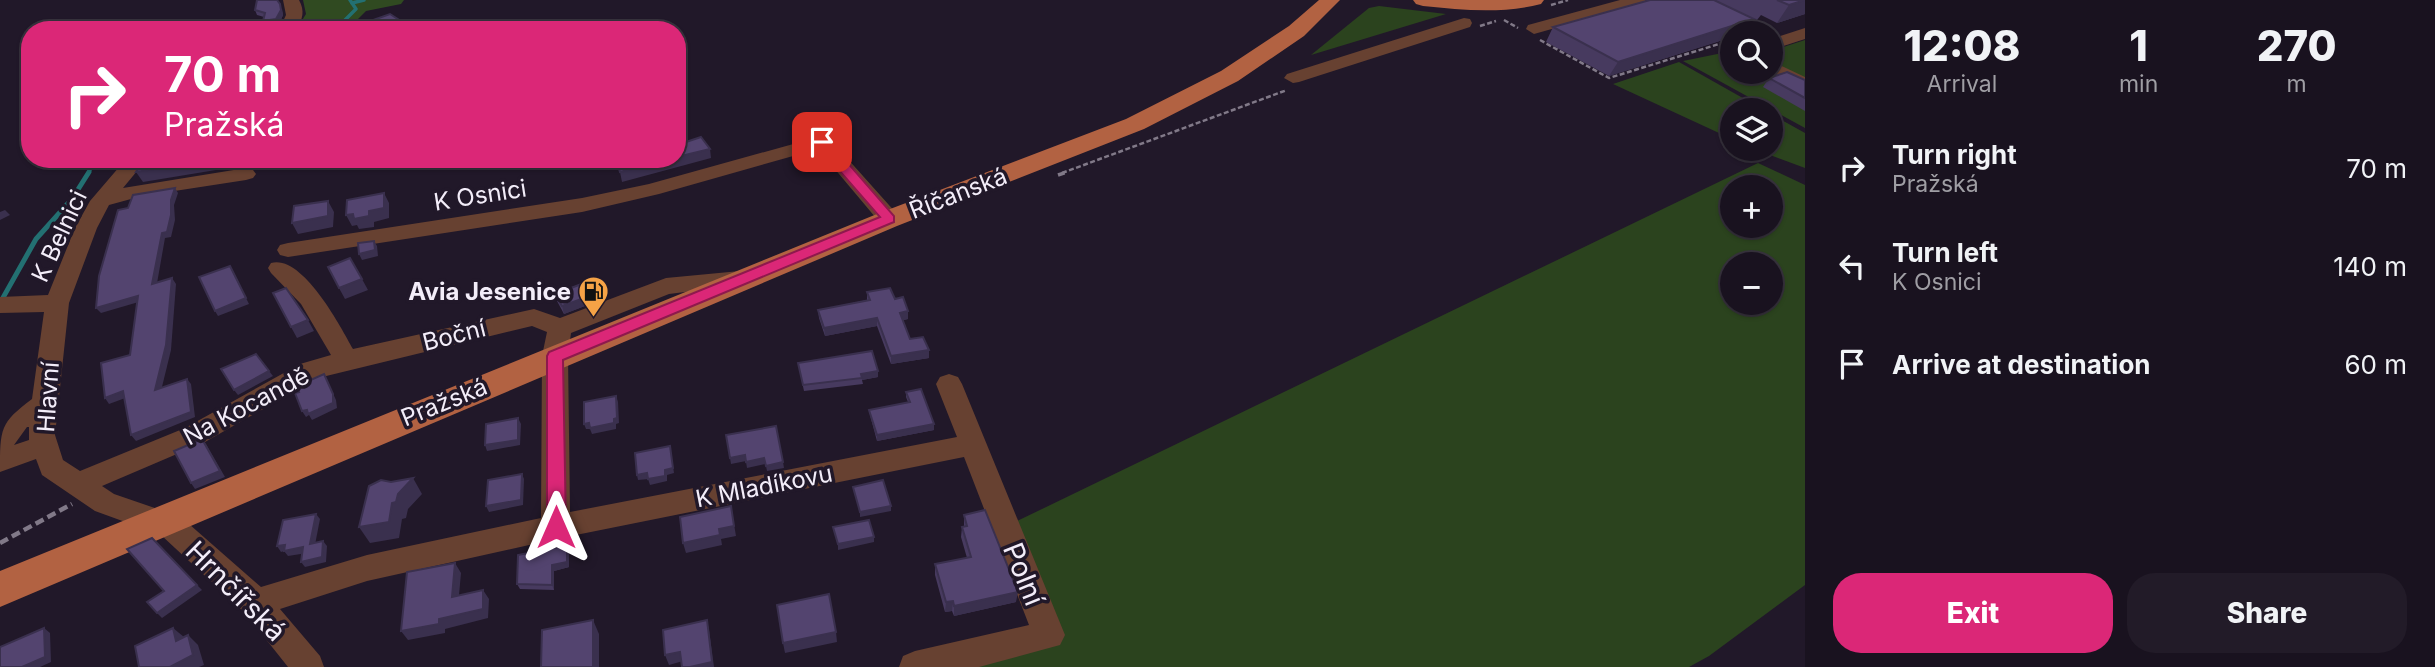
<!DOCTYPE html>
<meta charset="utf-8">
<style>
:root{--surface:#19121f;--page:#221b28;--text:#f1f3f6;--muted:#9f9ea4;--line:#37323d;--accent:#db2777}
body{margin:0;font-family:Inter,sans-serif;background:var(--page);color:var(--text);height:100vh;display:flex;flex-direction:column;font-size:26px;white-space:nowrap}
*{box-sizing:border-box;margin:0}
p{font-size:23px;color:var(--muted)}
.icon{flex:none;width:38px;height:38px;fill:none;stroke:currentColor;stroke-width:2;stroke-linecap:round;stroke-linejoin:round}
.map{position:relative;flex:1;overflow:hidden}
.panel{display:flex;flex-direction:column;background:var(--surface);width:630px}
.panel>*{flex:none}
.guide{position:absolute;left:21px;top:21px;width:665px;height:147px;border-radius:28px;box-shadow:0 2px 5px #0004,0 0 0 2px var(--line);background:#db2777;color:#fff;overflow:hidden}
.buttons{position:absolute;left:1720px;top:21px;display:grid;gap:14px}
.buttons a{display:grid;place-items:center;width:63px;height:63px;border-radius:50%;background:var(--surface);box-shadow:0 2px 5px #0004,0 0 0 2px var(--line);font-size:35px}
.pin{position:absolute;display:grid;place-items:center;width:60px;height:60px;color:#fff;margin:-30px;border-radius:14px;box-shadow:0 4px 10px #0006}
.me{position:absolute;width:77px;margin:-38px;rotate:0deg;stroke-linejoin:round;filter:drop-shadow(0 0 5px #0008)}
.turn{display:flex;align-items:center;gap:24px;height:147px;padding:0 28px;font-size:32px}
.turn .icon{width:91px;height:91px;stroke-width:2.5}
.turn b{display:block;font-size:49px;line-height:60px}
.eta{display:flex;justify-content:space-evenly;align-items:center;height:119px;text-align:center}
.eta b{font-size:42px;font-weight:800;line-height:49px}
.cta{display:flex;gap:14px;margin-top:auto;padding:14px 28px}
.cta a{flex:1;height:80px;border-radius:28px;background:var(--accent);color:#fff;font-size:28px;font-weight:800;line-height:80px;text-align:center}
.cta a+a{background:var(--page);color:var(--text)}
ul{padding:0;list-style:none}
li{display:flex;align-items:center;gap:21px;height:98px;padding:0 28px}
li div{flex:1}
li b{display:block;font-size:26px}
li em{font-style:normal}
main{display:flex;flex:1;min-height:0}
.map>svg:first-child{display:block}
.green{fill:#2b431e;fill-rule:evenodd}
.forest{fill:#304a21}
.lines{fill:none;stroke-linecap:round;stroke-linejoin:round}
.stream-far1{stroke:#237072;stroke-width:3.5}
.stream{stroke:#237072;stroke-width:5}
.path-far2{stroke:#817988;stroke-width:2.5;stroke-dasharray:5 2.5;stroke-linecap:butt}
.path-far1{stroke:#817988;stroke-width:3.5;stroke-dasharray:7 3.5;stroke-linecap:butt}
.path{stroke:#817988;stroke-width:4.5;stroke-dasharray:9 4.5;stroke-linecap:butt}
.minor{fill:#674131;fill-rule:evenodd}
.major{fill:#b26242;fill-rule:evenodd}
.wall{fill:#473a5f}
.shaded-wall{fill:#3a304e}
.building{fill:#53446f;stroke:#3a304e;stroke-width:2}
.route{fill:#db2777;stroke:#8e194d;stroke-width:2}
.labels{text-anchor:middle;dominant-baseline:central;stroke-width:7;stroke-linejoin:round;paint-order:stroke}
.street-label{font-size:24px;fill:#f3edf9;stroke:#211829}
.poi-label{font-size:24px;font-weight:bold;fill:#f3edf9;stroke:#211829;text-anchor:end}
.near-street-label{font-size:28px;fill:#f3edf9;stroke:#211829}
</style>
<main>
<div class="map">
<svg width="1805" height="667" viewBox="0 0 1805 667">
<rect width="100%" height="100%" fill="#211829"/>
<g class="green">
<polygon points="1379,6 1446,14 1311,55 1369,8"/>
<polygon points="1805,40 1805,79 1771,61 1771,51"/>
<polygon points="1732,51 1732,72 1771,72 1805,90 1805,128 1683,61"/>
<polygon points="1679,62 1764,110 1732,110 1732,139 1613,84"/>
<polygon points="1771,114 1805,133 1805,168 1754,149 1771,149"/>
<path d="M1758,163l47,22v400l-96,71 -20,11h-748l101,-23 -31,-120zM1732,187h39v39h-39zM1732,264h39v39h-39z"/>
</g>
<polygon class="forest" points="303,0 404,0 401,4 366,11 347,30 296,30 306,14"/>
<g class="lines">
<g class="stream-far1">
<polyline points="352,3 364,0"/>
<polyline points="335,30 356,9 350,0"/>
<polyline points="88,173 97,159"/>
</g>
<polyline class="stream" points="0,303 36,239 72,199 89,172"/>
<g class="path-far2">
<polyline points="1551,5 1568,0"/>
<polyline points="1504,20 1518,28"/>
<polyline points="1480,26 1496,21"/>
<polyline points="1540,40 1609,78 1732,40"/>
<polyline points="1062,173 1287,90"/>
</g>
<polyline class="path-far1" points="1058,175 1067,172"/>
<polyline class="path" points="0,543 72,504"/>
<g class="minor">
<path d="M283,0h16c6,11 4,19 -3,30h-17l7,-15z"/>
<polygon points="1620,0 1646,0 1644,3 1534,34 1526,29 1528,25"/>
<polygon points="1682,0 1704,0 1771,29 1774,33 1771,37 1771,33 1751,33"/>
<polygon points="1464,18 1470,19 1472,23 1470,27 1299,82 1293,83 1284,78 1287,74"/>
<polygon points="1805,28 1805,39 1771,50 1771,39"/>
<polygon points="1771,61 1805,77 1805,89 1768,72 1771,72"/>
<polygon points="822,136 829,138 897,214 900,219 897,224 881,224 818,149 659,194 582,212 288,257 280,255 277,250 280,245 288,243 582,198 649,184"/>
<path d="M126,159h21l-24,29 123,-20 7,2 3,4 -3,4 -7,2 -104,16 -33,9 -12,23 -28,75 -14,132 8,25 17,11 105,-43 115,-64 31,-9 -30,-51 -30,-31 -3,-5 3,-5c31,-9 69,62 82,86l181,-40 26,9 106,-40 74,-7 8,3 4,5 -4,5 -79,10 -98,39 -3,23 2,156 387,-75 -21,-53 4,-7 9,-3 9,3 4,7 103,251 -5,10 -81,22h-80l4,-11 12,-5 114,-26 -65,-168 -408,82 -189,42 -87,28 40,47 4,11h-36l-43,-54 -84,-78 -66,-24 -53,-36 -6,-16 -36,13c0,-44 0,-49 32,-73l12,-87 -44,1v-16l48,-2 27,-67 15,-27zM532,326l15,6 -5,24 -1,162 -174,37 -106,32 -80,-70 -67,-23 -12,-8 103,-44 113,-64zM29,427v13l-15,5 13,-18z"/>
</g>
<g class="major">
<polygon points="1319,0 1340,0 1304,36 1238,81 1144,129 897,226 0,607 0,571 877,214 1126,119 1221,71 1289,26"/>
<path d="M1413,0h131l-3,4c-40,10 -78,6 -118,2l-7,-2z"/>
</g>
</g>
<g class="wall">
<polygon points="1650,0 1805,0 1805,14 1777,23 1761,15 1757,20 1754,19 1745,33 1609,76 1546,42 1553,27"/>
<polygon points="282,9 283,15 279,24 265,26 263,21 264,17 257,15 255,10"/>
<polygon points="373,20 410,27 411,30 382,30 375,25"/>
<polygon points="1769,78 1805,80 1805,111 1763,87"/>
<polygon points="867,292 895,299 908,311 908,319 903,320 910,339 929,350 929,358 891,364 877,326 825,336 819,318 818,310 867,300"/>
<polygon points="555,294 603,299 564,314 557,301"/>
<polygon points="798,363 878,377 862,380 863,384 804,391"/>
<polygon points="906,392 934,430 877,441 870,415 869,410 908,402 906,397"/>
<polygon points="964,515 1016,602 954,616 952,611 945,612 935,575 935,564 967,558 961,537 962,527 964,526"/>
<polygon points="569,550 569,567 554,571 554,590 520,589 517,584"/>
</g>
<g class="shaded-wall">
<polygon points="1805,0 1805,14 1777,23 1789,5"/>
<polygon points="280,4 283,15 279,24 265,26 263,21"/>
<polygon points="1754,19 1745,33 1732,33 1732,37 1609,76 1618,62"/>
<polygon points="710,149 711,158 622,182 620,172 670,159 677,159 677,157"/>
<polygon points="216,159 232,159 228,168 143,182 136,172"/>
<polygon points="175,188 178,193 174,205 175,220 171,237 165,238 156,289 152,284 162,233"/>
<polygon points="384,193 389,203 389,218 374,222 374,227 359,229 357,225 352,226 346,215 369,211"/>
<polygon points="328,201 334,212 333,227 298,234 292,223"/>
<polygon points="5,210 10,215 0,220 0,212"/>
<polygon points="374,241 377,246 378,256 362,260 359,254"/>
<polygon points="230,266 249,304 218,316 215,311"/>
<polygon points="172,278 176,284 171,350 160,395 155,390"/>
<polygon points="362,279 368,290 345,299 339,288"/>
<polygon points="601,292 603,299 564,314 562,306"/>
<polygon points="138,296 142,301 101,313 96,308"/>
<polygon points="908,311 908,319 900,321 900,313"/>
<polygon points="877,318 877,326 825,336 824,328"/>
<polygon points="308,320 314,331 297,338 291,327"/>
<polygon points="929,350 929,358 891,364 891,356"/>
<polygon points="269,371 273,376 238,395 234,390"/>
<polygon points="878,371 878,377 862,380 861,374"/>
<polygon points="324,374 336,400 337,408 312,420 309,415 306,417 302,411"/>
<polygon points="187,379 191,384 195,417 136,441 131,435"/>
<polygon points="123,391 128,397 109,404 105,398"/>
<polygon points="616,396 618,402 619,423 616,424 616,429 592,434 590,429 586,429 584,424"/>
<polygon points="518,418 521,424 520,445 487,451 485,445"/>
<polygon points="934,424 934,430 877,441 877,435"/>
<polygon points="202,439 206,444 225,477 195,489 191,483"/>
<polygon points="670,446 674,473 667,475 667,481 650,485 648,479 665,470"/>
<polygon points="745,455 746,461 731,464 730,458"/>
<polygon points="764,458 765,464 747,468 746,462"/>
<polygon points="783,462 784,468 767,471 766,466"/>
<polygon points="647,473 649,479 638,480 637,475"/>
<polygon points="522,474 524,479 523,505 489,512 486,506"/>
<polygon points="413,478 422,494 408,509 406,518 402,519 399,538 370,543 359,527 392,503 398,494"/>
<polygon points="731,506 736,536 721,539 722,545 686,553 683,543 719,529"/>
<polygon points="891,506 891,511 860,517 860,512"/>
<polygon points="316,514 320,519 314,550 310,544"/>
<polygon points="874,537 874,542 838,550 838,544"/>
<polygon points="323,541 327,546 326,562 305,567 301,562"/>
<polygon points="285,545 303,547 307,553 288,556 284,551 281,552 277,546"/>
<polygon points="567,545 569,550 569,567 554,571 554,590 552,585 552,565"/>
<polygon points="455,563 461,573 458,606 452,597"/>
<polygon points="197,585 202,590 162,618 157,613"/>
<polygon points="483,590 489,599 488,618 445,629 445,633 408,640 401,631 439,619"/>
<polygon points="1018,592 1016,602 954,616 954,606"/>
<polygon points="953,601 952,611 945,612 946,602"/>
<polygon points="593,620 599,634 599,667 593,667"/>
<polygon points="707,620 709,630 714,667 690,667"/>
<polygon points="44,628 50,633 51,662 40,667 22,667"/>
<polygon points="173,628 184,637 176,641"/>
<polygon points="836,632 837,642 785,653 783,643"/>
<polygon points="188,635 198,645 204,665 199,667 170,667"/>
<polygon points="680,652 683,661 669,665 665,655"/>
</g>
<g class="building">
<polygon points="257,0 277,0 280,4 281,10 276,19 263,21 265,13 255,10"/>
<polygon points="1650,0 1714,0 1754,19 1618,62 1553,27"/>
<polygon points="1777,0 1805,0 1789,5"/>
<polygon points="390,14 410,27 404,30 387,30 373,20"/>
<polygon points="1787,72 1805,80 1805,98 1769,78"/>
<polygon points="701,137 710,149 677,157 677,145"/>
<polygon points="153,159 216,159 136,172 138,169 150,167"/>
<polygon points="616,159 670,159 620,172"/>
<polygon points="175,188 171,200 171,215 167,232 162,233 152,284 172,278 166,345 155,390 187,379 191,412 131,435 123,391 105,398 101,363 130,355 138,296 96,308 99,276 118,210 128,208 133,195"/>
<polygon points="384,193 384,208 369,211 369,216 354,219 353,214 346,215 347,200"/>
<polygon points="328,201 328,216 292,223 294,206"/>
<polygon points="374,241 375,250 359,254 358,243"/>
<polygon points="350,258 362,279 339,288 328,267"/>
<polygon points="230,266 246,298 215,311 199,277"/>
<polygon points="592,280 601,292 562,306 555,294"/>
<polygon points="286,288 308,320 291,327 273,293"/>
<polygon points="890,288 895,299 903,297 908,311 900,313 910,339 923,337 929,350 891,356 877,318 824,328 818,310 870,300 867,292"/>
<polygon points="872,351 878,371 861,374 862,378 803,385 798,363"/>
<polygon points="256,354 269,371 234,390 221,369"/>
<polygon points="324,374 333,394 333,403 308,414 307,410 302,411 295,393 299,392 297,386"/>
<polygon points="921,389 934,424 877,435 869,410 910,402 906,392"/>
<polygon points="616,396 617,418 614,419 614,423 590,428 589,423 584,424 584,402"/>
<polygon points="518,418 518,440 485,445 486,424"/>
<polygon points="776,426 783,462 766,466 764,458 746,462 745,455 730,458 726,435"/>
<polygon points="202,439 220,471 191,483 174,451"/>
<polygon points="670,446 673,468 665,470 665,476 648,479 647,473 637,475 635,453"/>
<polygon points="522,474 521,500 486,506 488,480"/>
<polygon points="413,478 398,494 396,502 392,503 389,522 359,527 369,486 381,480 391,482"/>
<polygon points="883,480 891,506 860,512 853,487"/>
<polygon points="731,506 734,526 719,529 720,535 683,543 680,517"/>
<polygon points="985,510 1018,592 954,606 953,601 946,602 935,564 971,557 962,527 967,526 964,515"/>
<polygon points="316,514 310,544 323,541 322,557 301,562 303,547 284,551 285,545 277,546 283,520"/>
<polygon points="869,520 874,537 838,544 833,527"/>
<polygon points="152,538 197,585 157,613 147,602 164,591 127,549"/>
<polygon points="567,545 567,562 552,565 552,585 517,584 518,555"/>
<polygon points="455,563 452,597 483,590 483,609 439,619 439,624 401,631 407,572"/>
<polygon points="829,594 836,632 783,643 777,605"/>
<polygon points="593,620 593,667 541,667 542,630"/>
<polygon points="707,620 712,662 690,667 682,667 680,652 665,655 663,630"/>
<polygon points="44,628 45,657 22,667 0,667 0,647"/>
<polygon points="173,628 176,641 188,635 193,655 170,667 139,667 135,646"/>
</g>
<polygon class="route" points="822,138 827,139 894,216 894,222 563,360 566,527 563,532 556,535 549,532 547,527 547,356 549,352 880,217 817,145 816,142"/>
<defs>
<symbol id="fuel-pin" viewBox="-11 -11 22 30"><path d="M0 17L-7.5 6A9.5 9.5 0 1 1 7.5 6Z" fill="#f5a246" stroke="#211829"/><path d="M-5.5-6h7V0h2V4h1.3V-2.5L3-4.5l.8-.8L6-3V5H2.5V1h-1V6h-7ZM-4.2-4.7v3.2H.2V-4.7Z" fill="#111"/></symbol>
</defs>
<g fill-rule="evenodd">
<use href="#fuel-pin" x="576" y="274" width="35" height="47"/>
</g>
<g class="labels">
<g class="street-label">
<text transform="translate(958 193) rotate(-21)">Říčanská</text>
<text transform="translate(480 195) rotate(-9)">K Osnici</text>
<text transform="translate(59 236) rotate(-65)">K Belnici</text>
<text transform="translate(454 335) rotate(-14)">Boční</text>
<text transform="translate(48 397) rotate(-86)">Hlavní</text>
<text transform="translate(444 402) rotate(-22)">Pražská</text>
<text transform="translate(246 406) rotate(-28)">Na Kocandě</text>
<text transform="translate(764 486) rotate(-11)">K Mladíkovu</text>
</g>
<g class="poi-label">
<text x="571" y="291">Avia Jesenice</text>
</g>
<g class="near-street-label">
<text transform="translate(1024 574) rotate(68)">Polní</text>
<text transform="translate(236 591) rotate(45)">Hrnčířská</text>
</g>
</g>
</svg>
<div class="buttons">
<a><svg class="icon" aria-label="search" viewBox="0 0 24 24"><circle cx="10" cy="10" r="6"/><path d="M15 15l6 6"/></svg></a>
<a><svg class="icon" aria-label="layers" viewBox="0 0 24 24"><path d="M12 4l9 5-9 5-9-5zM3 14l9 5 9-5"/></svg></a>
<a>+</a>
<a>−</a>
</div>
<div class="pin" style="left:822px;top:142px;background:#d93025"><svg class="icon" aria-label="arrive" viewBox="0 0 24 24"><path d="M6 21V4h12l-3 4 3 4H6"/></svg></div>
<svg class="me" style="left:556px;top:527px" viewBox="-20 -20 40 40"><path d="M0-17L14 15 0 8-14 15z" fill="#db2777" stroke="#fff" stroke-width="4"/></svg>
<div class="guide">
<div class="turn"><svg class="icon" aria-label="right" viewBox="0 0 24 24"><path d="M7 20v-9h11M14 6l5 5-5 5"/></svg><div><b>70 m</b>Pražská</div></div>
</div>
</div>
<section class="panel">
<div class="eta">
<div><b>12:08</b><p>Arrival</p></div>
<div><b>1</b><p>min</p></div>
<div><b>270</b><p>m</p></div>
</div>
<ul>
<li><svg class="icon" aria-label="right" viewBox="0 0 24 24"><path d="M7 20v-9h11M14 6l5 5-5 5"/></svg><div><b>Turn right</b><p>Pražská</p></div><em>70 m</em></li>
<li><svg class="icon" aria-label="left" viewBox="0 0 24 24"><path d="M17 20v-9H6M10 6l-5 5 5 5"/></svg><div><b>Turn left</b><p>K Osnici</p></div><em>140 m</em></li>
<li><svg class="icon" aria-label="arrive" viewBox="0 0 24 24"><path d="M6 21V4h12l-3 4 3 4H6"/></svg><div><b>Arrive at destination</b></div><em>60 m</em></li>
</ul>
<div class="cta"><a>Exit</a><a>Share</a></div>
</section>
</main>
